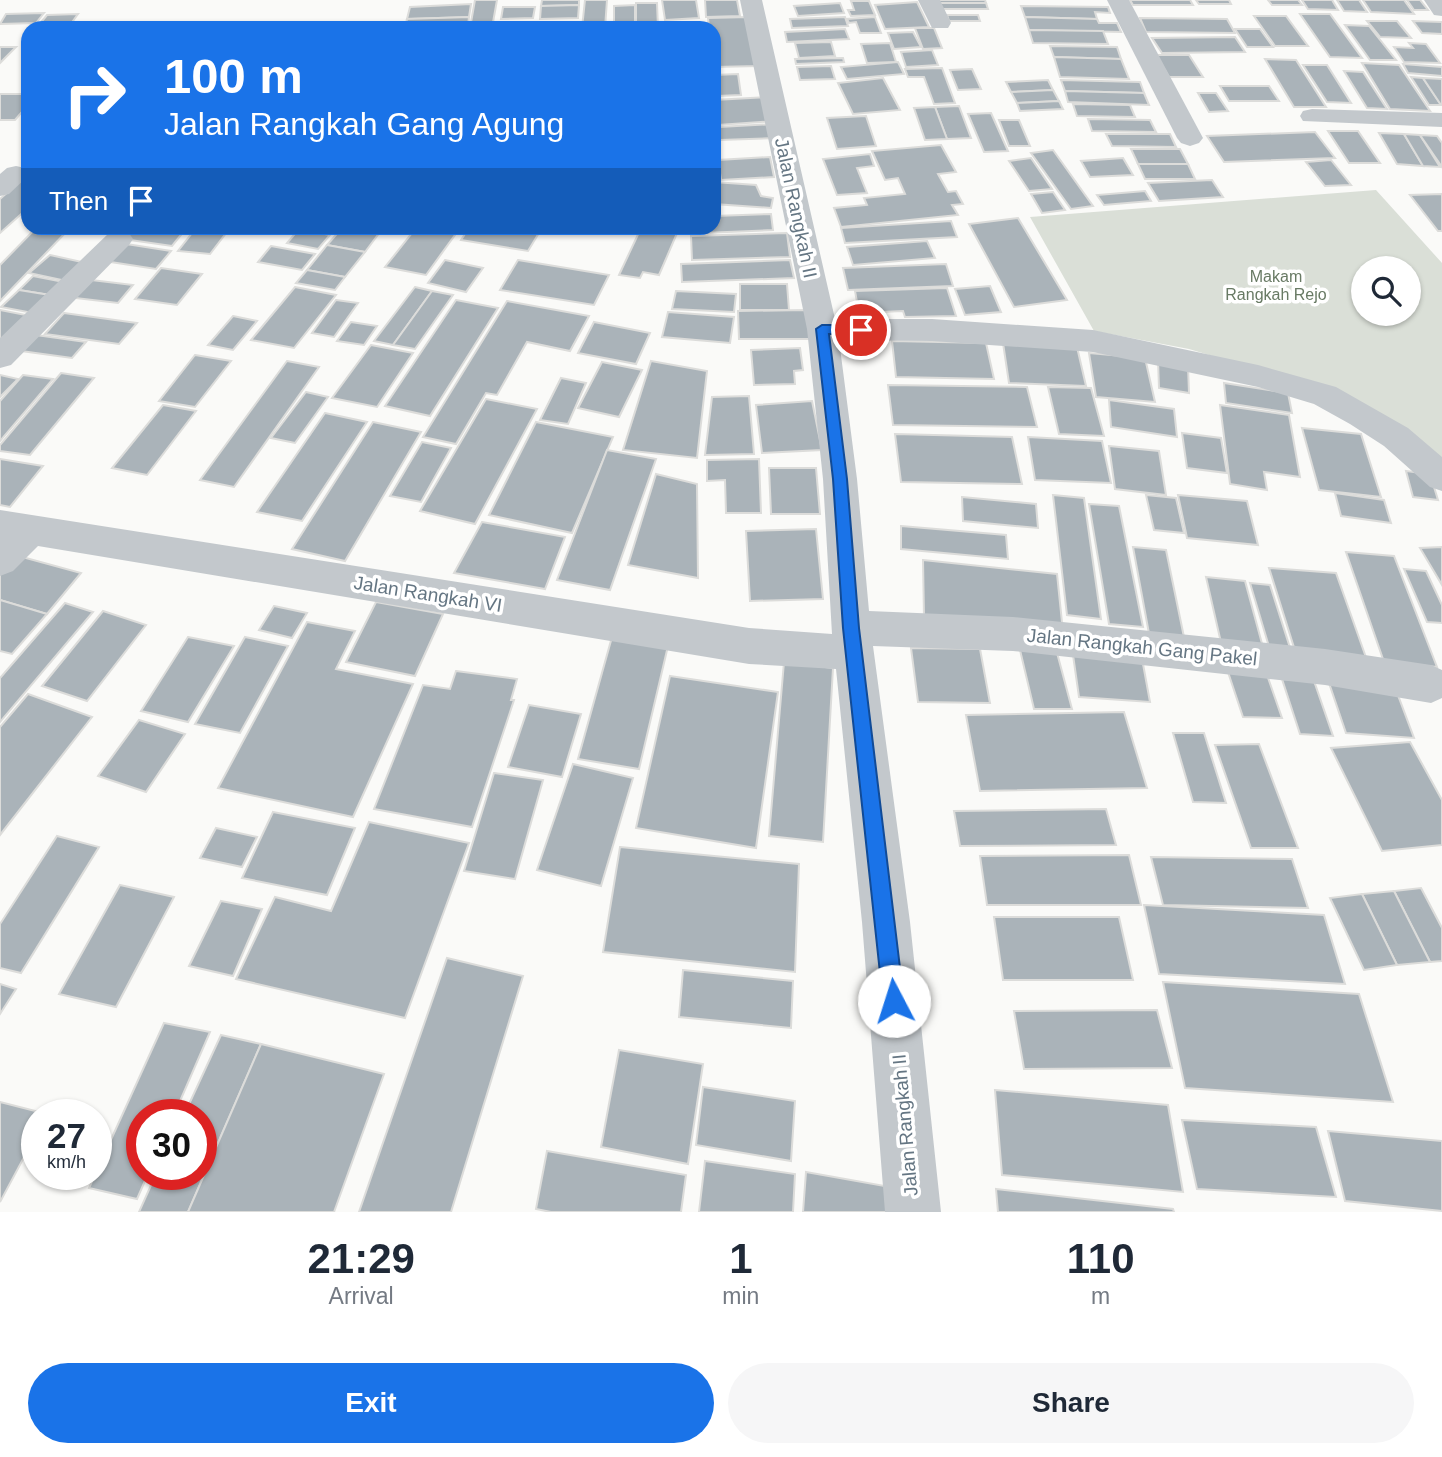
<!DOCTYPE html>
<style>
:root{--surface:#fff;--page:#f6f6f7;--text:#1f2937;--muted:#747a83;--accent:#1a73e8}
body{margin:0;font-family:Arial,sans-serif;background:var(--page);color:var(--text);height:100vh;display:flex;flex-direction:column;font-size:26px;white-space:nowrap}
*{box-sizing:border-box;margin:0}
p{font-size:23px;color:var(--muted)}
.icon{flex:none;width:38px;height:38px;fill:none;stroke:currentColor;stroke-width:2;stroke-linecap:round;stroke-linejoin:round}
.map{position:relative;height:1212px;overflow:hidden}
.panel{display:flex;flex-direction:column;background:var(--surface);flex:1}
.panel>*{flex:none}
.banner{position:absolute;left:21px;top:21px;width:700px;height:214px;border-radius:21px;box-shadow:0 2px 5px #0004;background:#1a73e8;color:#fff;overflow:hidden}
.fabs{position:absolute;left:1351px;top:256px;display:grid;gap:14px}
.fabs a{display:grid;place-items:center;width:70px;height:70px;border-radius:50%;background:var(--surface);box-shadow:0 2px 5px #0004;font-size:35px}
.speed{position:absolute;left:21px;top:1099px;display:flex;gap:14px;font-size:35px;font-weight:700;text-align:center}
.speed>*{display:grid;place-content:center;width:91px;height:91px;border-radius:50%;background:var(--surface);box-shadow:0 2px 5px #0004;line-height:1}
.speed small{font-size:18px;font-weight:400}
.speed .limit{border:10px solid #d22;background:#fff;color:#111}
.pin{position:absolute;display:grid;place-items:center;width:60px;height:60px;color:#fff;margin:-30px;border:4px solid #fff;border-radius:50%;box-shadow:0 2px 7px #0007}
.me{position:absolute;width:77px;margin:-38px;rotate:355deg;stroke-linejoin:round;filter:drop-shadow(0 0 5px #0008)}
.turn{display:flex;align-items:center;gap:24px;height:147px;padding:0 28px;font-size:32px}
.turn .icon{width:91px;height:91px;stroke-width:2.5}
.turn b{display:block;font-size:49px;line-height:60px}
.then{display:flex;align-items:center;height:66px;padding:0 28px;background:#0003;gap:14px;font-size:26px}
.eta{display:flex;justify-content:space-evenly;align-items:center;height:119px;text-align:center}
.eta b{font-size:42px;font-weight:800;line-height:49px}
.cta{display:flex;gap:14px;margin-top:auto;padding:14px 28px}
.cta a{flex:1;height:80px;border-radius:42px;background:var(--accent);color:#fff;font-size:28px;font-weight:800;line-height:80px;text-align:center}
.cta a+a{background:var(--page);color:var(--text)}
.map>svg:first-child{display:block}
.green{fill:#dadfd7;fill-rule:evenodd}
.building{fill:#aab3b9;stroke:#dcdcda;stroke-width:2}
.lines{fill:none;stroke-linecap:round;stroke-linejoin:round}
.street{fill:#c3c8cc;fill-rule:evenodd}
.route{fill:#1a73e8;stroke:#114b97;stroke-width:2}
.labels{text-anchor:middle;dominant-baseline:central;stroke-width:7;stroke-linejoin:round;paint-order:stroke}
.far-park-label{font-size:16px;fill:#687a64;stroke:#fff}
.street-label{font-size:19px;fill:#657683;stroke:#fff}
</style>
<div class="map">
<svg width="1442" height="1212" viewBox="0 0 1442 1212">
<rect width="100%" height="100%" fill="#fafaf8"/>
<path class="green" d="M1376,190l66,73v204l-126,-80 -127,-38 -95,-18 -64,-114zM1363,268h46v45h-46z"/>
<g class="building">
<polygon points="475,0 497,0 492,28 470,28"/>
<polygon points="542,0 579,0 579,5 541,6"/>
<polygon points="585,0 607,0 605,28 582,28"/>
<polygon points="662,0 696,0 699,18 665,20"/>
<polygon points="705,0 737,0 740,16 706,17"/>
<polygon points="938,0 985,0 986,3 939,3"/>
<polygon points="1130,0 1190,0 1193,5 1133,5"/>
<polygon points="1196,0 1229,0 1231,4 1199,4"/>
<polygon points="1268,0 1298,0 1302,5 1272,5"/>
<polygon points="1302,0 1332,0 1338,10 1308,9"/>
<polygon points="1337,0 1359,0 1367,12 1344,11"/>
<polygon points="1363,0 1404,0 1414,14 1371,12"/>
<polygon points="1407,0 1420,0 1428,10 1414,10"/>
<polygon points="851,1 869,1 875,15 851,16 848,10 854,10"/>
<polygon points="917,2 929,27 885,29 875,5"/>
<polygon points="636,3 657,3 658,28 636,28"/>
<polygon points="840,3 844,13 798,16 794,6"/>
<polygon points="939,3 986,3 988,9 941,9"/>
<polygon points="471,4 469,17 407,19 410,7"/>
<polygon points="579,5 578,18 540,19 541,6"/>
<polygon points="635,5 635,28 614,28 614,6"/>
<polygon points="1021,6 1108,7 1110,13 1095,12 1097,19 1025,17"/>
<polygon points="503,7 535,7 533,18 501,19"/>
<polygon points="44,13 36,23 0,24 6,14"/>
<polygon points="78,14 70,25 38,26 47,15"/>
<polygon points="1300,14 1330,14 1362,58 1330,57"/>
<polygon points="947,15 978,15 980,21 949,21"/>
<polygon points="1254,16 1286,16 1308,46 1275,46"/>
<polygon points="469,17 468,25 405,28 407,19"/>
<polygon points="749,17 758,66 714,67 714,28 709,28 708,18"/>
<polygon points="845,17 848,26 792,28 790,19"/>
<polygon points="875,17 881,33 860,33 856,22 849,23 847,19"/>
<polygon points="1025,17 1097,19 1099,23 1117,23 1121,32 1029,30"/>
<polygon points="1140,18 1227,19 1235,33 1146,32"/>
<polygon points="1367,21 1397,21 1411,38 1380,37"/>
<polygon points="1413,21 1442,22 1442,34 1422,33"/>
<polygon points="1345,25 1369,26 1396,60 1370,60"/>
<polygon points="915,28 934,28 942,48 923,49"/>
<polygon points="845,29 849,39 787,42 785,32"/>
<polygon points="1235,29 1260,29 1273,47 1247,47"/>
<polygon points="1029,30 1103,31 1108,44 1033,43"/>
<polygon points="913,32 921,47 894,49 888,33"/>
<polygon points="1235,37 1245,52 1162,53 1152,38"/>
<polygon points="831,42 835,56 799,58 795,43"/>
<polygon points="890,43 896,62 867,63 861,44"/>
<polygon points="1409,43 1426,44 1440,63 1404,62 1394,47 1413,48"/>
<polygon points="1050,46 1117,47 1121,59 1054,57"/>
<polygon points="0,47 16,47 0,63"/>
<polygon points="932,50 938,65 906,67 901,52"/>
<polygon points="1156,55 1189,55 1203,77 1169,77"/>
<polygon points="1054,57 1121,59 1129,79 1060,77"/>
<polygon points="843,58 844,62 796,64 795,59"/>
<polygon points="1265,59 1296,60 1326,107 1294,107"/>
<polygon points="898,62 904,74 847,79 841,67"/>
<polygon points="1362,63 1399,65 1430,111 1390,109"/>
<polygon points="1403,64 1442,67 1442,76 1408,73"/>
<polygon points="1303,65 1327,65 1351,103 1327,102"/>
<polygon points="831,66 835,79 800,80 797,67"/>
<polygon points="942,68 955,103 934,104 924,77 908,77 905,69"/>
<polygon points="972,69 981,89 958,90 950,70"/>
<polygon points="1344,71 1363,72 1387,109 1367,108"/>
<polygon points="738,74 741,95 717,96 714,75"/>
<polygon points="1411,77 1423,78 1441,105 1429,105"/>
<polygon points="883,78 900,110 853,114 838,83"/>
<polygon points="1423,78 1442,79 1442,105 1441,105"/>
<polygon points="1048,80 1053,90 1011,92 1006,82"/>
<polygon points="1061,80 1140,82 1144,93 1065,91"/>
<polygon points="1220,86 1269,86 1279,101 1229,101"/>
<polygon points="1053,90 1059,101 1017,103 1011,92"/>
<polygon points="1065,91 1144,93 1149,105 1068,102"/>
<polygon points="1198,93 1216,93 1228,111 1209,112"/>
<polygon points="0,94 28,94 28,105 15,120 0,120"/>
<polygon points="768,97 775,121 718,125 714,100"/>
<polygon points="1059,101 1063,109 1020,111 1017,103"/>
<polygon points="1073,104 1130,105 1135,117 1077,116"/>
<polygon points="959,106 971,138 947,139 935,107"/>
<polygon points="935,107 947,139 925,140 914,108"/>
<polygon points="991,113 1008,151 984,152 968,114"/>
<polygon points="866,116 876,146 837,149 827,118"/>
<polygon points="1088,119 1150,120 1156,132 1092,131"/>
<polygon points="999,120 1019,120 1030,146 1009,146"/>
<polygon points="774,124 776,138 720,140 719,127"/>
<polygon points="1328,131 1358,131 1380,163 1349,163"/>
<polygon points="1315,132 1335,158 1224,162 1207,136"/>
<polygon points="1379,133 1404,134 1423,166 1397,164"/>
<polygon points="1106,134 1170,134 1176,147 1112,146"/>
<polygon points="1404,134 1420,135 1440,167 1423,166"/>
<polygon points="1420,135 1437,136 1442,143 1442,167"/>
<polygon points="941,145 956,172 938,174 948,192 956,191 963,204 952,205 958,215 841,227 834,208 867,205 864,198 905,194 898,178 885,180 872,151"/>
<polygon points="1131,149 1180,149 1188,164 1138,164"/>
<polygon points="1053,150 1093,206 1071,209 1031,153"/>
<polygon points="870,154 874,166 857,168 867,193 837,195 823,159"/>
<polygon points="770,157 774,177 721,180 718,160"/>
<polygon points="1031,158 1052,189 1029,191 1009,161"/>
<polygon points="1123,158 1133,175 1090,177 1081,161"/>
<polygon points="1331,160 1351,185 1325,186 1306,162"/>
<polygon points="1138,164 1188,164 1195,179 1145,179"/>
<polygon points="28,174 28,208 0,233 0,199"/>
<polygon points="1212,180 1223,197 1159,201 1148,183"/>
<polygon points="714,182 756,185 761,196 773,198 771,208 714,204"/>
<polygon points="1145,191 1151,201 1104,205 1097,195"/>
<polygon points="1053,192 1065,210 1042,213 1031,194"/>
<polygon points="1442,194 1442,231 1438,231 1410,195"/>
<polygon points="771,214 773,230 703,233 702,228 714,228 714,216"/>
<polygon points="1018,218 1067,300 1014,307 969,224"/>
<polygon points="951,221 957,237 845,243 841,228"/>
<polygon points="36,228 70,228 0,301 0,265"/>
<polygon points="74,228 130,228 124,234"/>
<polygon points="134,228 163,228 185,230 172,246 123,239"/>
<polygon points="196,228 230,228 210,254 178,251"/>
<polygon points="342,228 352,228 380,232 365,252 327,245"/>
<polygon points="416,228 460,228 426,275 385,267"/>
<polygon points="469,228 542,228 528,251 461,240"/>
<polygon points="641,228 678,231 659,275 643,272 640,278 619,275"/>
<polygon points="299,229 330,235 318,249 287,243"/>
<polygon points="787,233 790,257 692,260 691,236"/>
<polygon points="927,241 935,258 853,265 847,247"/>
<polygon points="120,243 171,251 156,269 104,261"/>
<polygon points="327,245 365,252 345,277 307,270"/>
<polygon points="271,246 315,254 302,270 258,262"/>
<polygon points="50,255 91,264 71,282 29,273"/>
<polygon points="445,260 483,268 466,292 428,283"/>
<polygon points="518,260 609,275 594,305 500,290"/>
<polygon points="790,260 794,278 682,282 681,264"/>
<polygon points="946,264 953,286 848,290 843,268"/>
<polygon points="161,268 202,274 177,305 135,299"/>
<polygon points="307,270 345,277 335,290 296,283"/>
<polygon points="33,276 69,283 56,296 19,290"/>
<polygon points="83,279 133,285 118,303 67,297"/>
<polygon points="740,284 787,284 789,310 740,310"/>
<polygon points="990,286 1001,312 965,315 955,289"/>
<polygon points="295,287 336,295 294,348 251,340"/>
<polygon points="415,287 432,291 393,345 374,341"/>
<polygon points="947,288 956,316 905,317 903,311 859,313 855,291"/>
<polygon points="19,290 56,296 38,314 1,307"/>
<polygon points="432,291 453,295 415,349 393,345"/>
<polygon points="676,291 736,294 734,312 672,309"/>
<polygon points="336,300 358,303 334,337 312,333"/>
<polygon points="456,300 498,308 430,416 385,406"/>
<polygon points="507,301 589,316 570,351 527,342 497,395 486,393 456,444 423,437"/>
<polygon points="0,310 36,317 0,347"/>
<polygon points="807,310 810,339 739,339 738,311"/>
<polygon points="668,312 734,317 730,343 662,337"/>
<polygon points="64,313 137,323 119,344 45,334"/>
<polygon points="233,316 257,321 233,350 208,345"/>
<polygon points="351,322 377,326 364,345 337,341"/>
<polygon points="594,322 650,333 636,364 578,353"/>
<polygon points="36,335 86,342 72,358 21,351"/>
<polygon points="892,341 986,343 994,379 896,377"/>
<polygon points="1003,343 1077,347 1086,386 1009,383"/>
<polygon points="371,345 413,353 377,407 332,398"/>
<polygon points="800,348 803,370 794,371 795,384 754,385 751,350"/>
<polygon points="1089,353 1145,358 1155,402 1096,397"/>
<polygon points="195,355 231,361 195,407 159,401"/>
<polygon points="1158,360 1188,366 1189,393 1159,388"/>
<polygon points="287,361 319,367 234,487 200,480"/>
<polygon points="651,361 707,371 697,458 623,450"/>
<polygon points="602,362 642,370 619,417 578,408"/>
<polygon points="61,373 94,378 30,455 0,451 0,445"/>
<polygon points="0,375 18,379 0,397"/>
<polygon points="23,375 53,379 0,441 0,401"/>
<polygon points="561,378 586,383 568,424 540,420"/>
<polygon points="1224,383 1288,393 1292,413 1226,403"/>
<polygon points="888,385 1027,387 1037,427 893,425"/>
<polygon points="1048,387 1091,388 1104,436 1059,434"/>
<polygon points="306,392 328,397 295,443 271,438"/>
<polygon points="749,396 754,454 705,455 712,397"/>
<polygon points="486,399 537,409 475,524 420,511"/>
<polygon points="1109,400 1174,409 1177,437 1111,427"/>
<polygon points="812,401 822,450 762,453 756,405"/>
<polygon points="163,405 196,411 147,475 112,468"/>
<polygon points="1220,405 1289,415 1300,477 1264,472 1267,490 1230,484"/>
<polygon points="325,413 367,422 302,521 257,512"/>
<polygon points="373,422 421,432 345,561 292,549"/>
<polygon points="536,422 613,437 572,533 489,515"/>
<polygon points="1302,428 1361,434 1381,497 1319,490"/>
<polygon points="1182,433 1221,438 1227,473 1187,468"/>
<polygon points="895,434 1012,437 1022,484 901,482"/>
<polygon points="1028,437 1102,441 1111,483 1035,480"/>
<polygon points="422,442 451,448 421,502 390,496"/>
<polygon points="1109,446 1159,451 1166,495 1115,489"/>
<polygon points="607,450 656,459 610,590 557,580"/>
<polygon points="0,459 43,466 10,507 0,505"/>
<polygon points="759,459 761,513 726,513 725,480 707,481 707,460"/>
<polygon points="769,468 816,468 820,514 771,514"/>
<polygon points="1406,471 1430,474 1438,500 1413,497"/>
<polygon points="656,474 697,484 698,578 628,565"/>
<polygon points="1335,493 1384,500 1391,523 1341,516"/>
<polygon points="1053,495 1084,498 1101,619 1067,615"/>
<polygon points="1146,495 1176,498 1184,533 1154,530"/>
<polygon points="1178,495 1247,501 1258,545 1187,538"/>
<polygon points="962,497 1036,504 1038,528 963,521"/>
<polygon points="1089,504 1119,506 1143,627 1109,624"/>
<polygon points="482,522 565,537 545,589 454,573"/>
<polygon points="901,526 1006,535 1008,559 901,549"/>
<polygon points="816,529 823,599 750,601 746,531"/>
<polygon points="1133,547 1166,550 1185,642 1150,639"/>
<polygon points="1442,547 1442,585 1420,548"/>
<polygon points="1346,552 1394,556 1437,667 1384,662"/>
<polygon points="15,555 81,573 47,614 0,600 0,571"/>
<polygon points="923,560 1057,574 1063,632 924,617"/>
<polygon points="1269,568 1336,573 1368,663 1297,657"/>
<polygon points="1404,569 1426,571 1442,605 1442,623 1427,622"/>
<polygon points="1206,577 1245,581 1264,651 1222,647"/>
<polygon points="1250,583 1270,585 1291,651 1270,650"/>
<polygon points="0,600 47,614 12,654 0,651"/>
<polygon points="376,602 443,614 415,676 346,662"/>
<polygon points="65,603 93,612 0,722 0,678"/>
<polygon points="274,606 307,613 292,638 259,630"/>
<polygon points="103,611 146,625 87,701 42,686"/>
<polygon points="307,622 355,631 336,669 413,684 353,817 218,788"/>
<polygon points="188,637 234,646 188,722 141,711"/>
<polygon points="245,637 288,646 240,733 195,724"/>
<polygon points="612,637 668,646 639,769 578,759"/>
<polygon points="911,648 980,649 990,703 918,702"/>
<polygon points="1072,648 1141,653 1150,702 1079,697"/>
<polygon points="1056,649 1072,709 1034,709 1020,650"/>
<polygon points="784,662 833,668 823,842 769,836"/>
<polygon points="456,671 517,679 511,700 514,700 472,827 374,809 423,685 450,689"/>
<polygon points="1228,672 1266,672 1282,718 1243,717"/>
<polygon points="670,676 778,692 756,848 636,828"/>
<polygon points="1327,677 1393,682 1414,738 1346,733"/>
<polygon points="1282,679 1314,681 1333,736 1300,734"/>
<polygon points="28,694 92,717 0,835 0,727"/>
<polygon points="529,705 581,714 562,777 508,767"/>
<polygon points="1124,712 1147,788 980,791 966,715"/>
<polygon points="139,720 185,734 146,792 98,776"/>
<polygon points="1173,733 1204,733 1226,803 1193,802"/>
<polygon points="1410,742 1442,800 1442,845 1382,851 1331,748"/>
<polygon points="1259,744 1298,848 1251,848 1215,745"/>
<polygon points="573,764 633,778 601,886 537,870"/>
<polygon points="494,773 543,780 515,879 464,871"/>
<polygon points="1106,809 1116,845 960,846 954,811"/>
<polygon points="273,812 355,828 327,895 242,878"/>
<polygon points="369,822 469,843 405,1018 236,979 275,897 331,911"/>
<polygon points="216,828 257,837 242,867 200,858"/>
<polygon points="57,836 99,847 21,973 0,968 0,924"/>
<polygon points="620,847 799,864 795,972 603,952"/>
<polygon points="1129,855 1141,905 987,905 980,856"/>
<polygon points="1151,857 1292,859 1308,908 1163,905"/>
<polygon points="120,885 174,897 116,1007 59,994"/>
<polygon points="1421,888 1442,928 1442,961 1430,962 1394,891"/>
<polygon points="1394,891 1430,962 1397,965 1362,894"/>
<polygon points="1362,894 1397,965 1364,970 1330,898"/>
<polygon points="221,901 262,909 233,976 189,966"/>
<polygon points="1144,905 1324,915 1345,984 1159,974"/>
<polygon points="994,917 1119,917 1133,980 1003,980"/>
<polygon points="447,958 523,976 451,1212 359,1212"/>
<polygon points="683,970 793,981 791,1028 679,1017"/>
<polygon points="1163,982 1359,994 1393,1102 1185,1088"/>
<polygon points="0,984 16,989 0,1014"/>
<polygon points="1157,1010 1172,1068 1024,1069 1014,1011"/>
<polygon points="164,1023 210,1032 174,1115 142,1115 142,1174 148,1174 137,1199 89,1188"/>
<polygon points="221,1035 261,1044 188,1212 139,1212 156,1174 201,1174 201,1115 184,1115"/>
<polygon points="261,1044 384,1074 334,1212 188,1212"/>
<polygon points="619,1050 703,1064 688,1164 601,1147"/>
<polygon points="703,1087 795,1101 791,1161 696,1145"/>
<polygon points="995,1090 1168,1105 1183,1192 1002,1175"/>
<polygon points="0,1102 47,1114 37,1115 37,1133 0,1202"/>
<polygon points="1182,1120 1316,1127 1336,1197 1197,1189"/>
<polygon points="1328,1131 1442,1141 1442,1211 1345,1201"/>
<polygon points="547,1151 686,1175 681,1212 551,1212 536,1209"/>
<polygon points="705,1161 795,1174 793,1212 699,1212"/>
<polygon points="806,1172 896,1188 895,1212 803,1212"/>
<polygon points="996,1189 1173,1209 1174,1212 998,1212"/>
</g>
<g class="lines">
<g class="street">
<polygon points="740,0 762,0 835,319 932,319 1093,330 1258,365 1336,387 1408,428 1442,457 1442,491 1430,487 1384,446 1350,424 1314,404 1258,387 1093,352 932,341 839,340 857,479 869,611 1013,617 1325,649 1431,665 1442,670 1442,698 1431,703 1325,685 1013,651 873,646 910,922 941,1212 885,1212 862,922 836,669 749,664 38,546 13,571 0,576 0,510 749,628 832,634 823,479 807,329"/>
<polygon points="918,0 940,0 951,23 948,28 932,28"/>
<polygon points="1107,0 1129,0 1203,138 1199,143 1190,146 1181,143 1177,138"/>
<polygon points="1424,0 1442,0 1442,16 1434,15"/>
<polygon points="1312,109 1442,113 1442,127 1303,121 1300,116 1303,111"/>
<polygon points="16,166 25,168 28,176 9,194 0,196 0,174 7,168"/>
<polygon points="119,230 129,233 133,239 129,245 11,365 0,368 0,338 109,233"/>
</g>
</g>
<polygon class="route" points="822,325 861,325 867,330 861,334 829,334 847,479 859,628 904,1001 901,1008 894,1011 886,1008 883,1001 843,628 833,479 816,329"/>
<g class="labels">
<g class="far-park-label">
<text x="1276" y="276">Makam<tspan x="1276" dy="18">Rangkah Rejo</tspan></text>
</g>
<g class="street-label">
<text transform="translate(796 208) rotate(78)">Jalan Rangkah II</text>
<text transform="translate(428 594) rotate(9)">Jalan Rangkah VI</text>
<text transform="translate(1142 647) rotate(6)">Jalan Rangkah Gang Pakel</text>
<text transform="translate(905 1125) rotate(-95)">Jalan Rangkah II</text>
</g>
</g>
</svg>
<div class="fabs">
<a><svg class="icon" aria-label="search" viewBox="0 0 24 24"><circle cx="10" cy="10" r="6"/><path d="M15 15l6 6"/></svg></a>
</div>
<div class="speed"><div>27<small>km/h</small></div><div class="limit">30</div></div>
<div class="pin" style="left:861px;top:330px;background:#d93025"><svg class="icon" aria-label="arrive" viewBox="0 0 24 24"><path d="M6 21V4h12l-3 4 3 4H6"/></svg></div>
<svg class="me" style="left:894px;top:1001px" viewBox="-20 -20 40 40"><circle r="19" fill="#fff"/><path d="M0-13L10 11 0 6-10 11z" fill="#1a73e8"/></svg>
<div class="banner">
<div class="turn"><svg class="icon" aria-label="right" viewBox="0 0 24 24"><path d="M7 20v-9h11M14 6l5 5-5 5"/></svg><div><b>100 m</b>Jalan Rangkah Gang Agung</div></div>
<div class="then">Then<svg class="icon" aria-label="arrive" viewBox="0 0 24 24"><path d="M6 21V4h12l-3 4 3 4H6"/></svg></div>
</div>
</div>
<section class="panel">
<div class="eta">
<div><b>21:29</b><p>Arrival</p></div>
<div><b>1</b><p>min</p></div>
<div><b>110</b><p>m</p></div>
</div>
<div class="cta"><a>Exit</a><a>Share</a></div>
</section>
